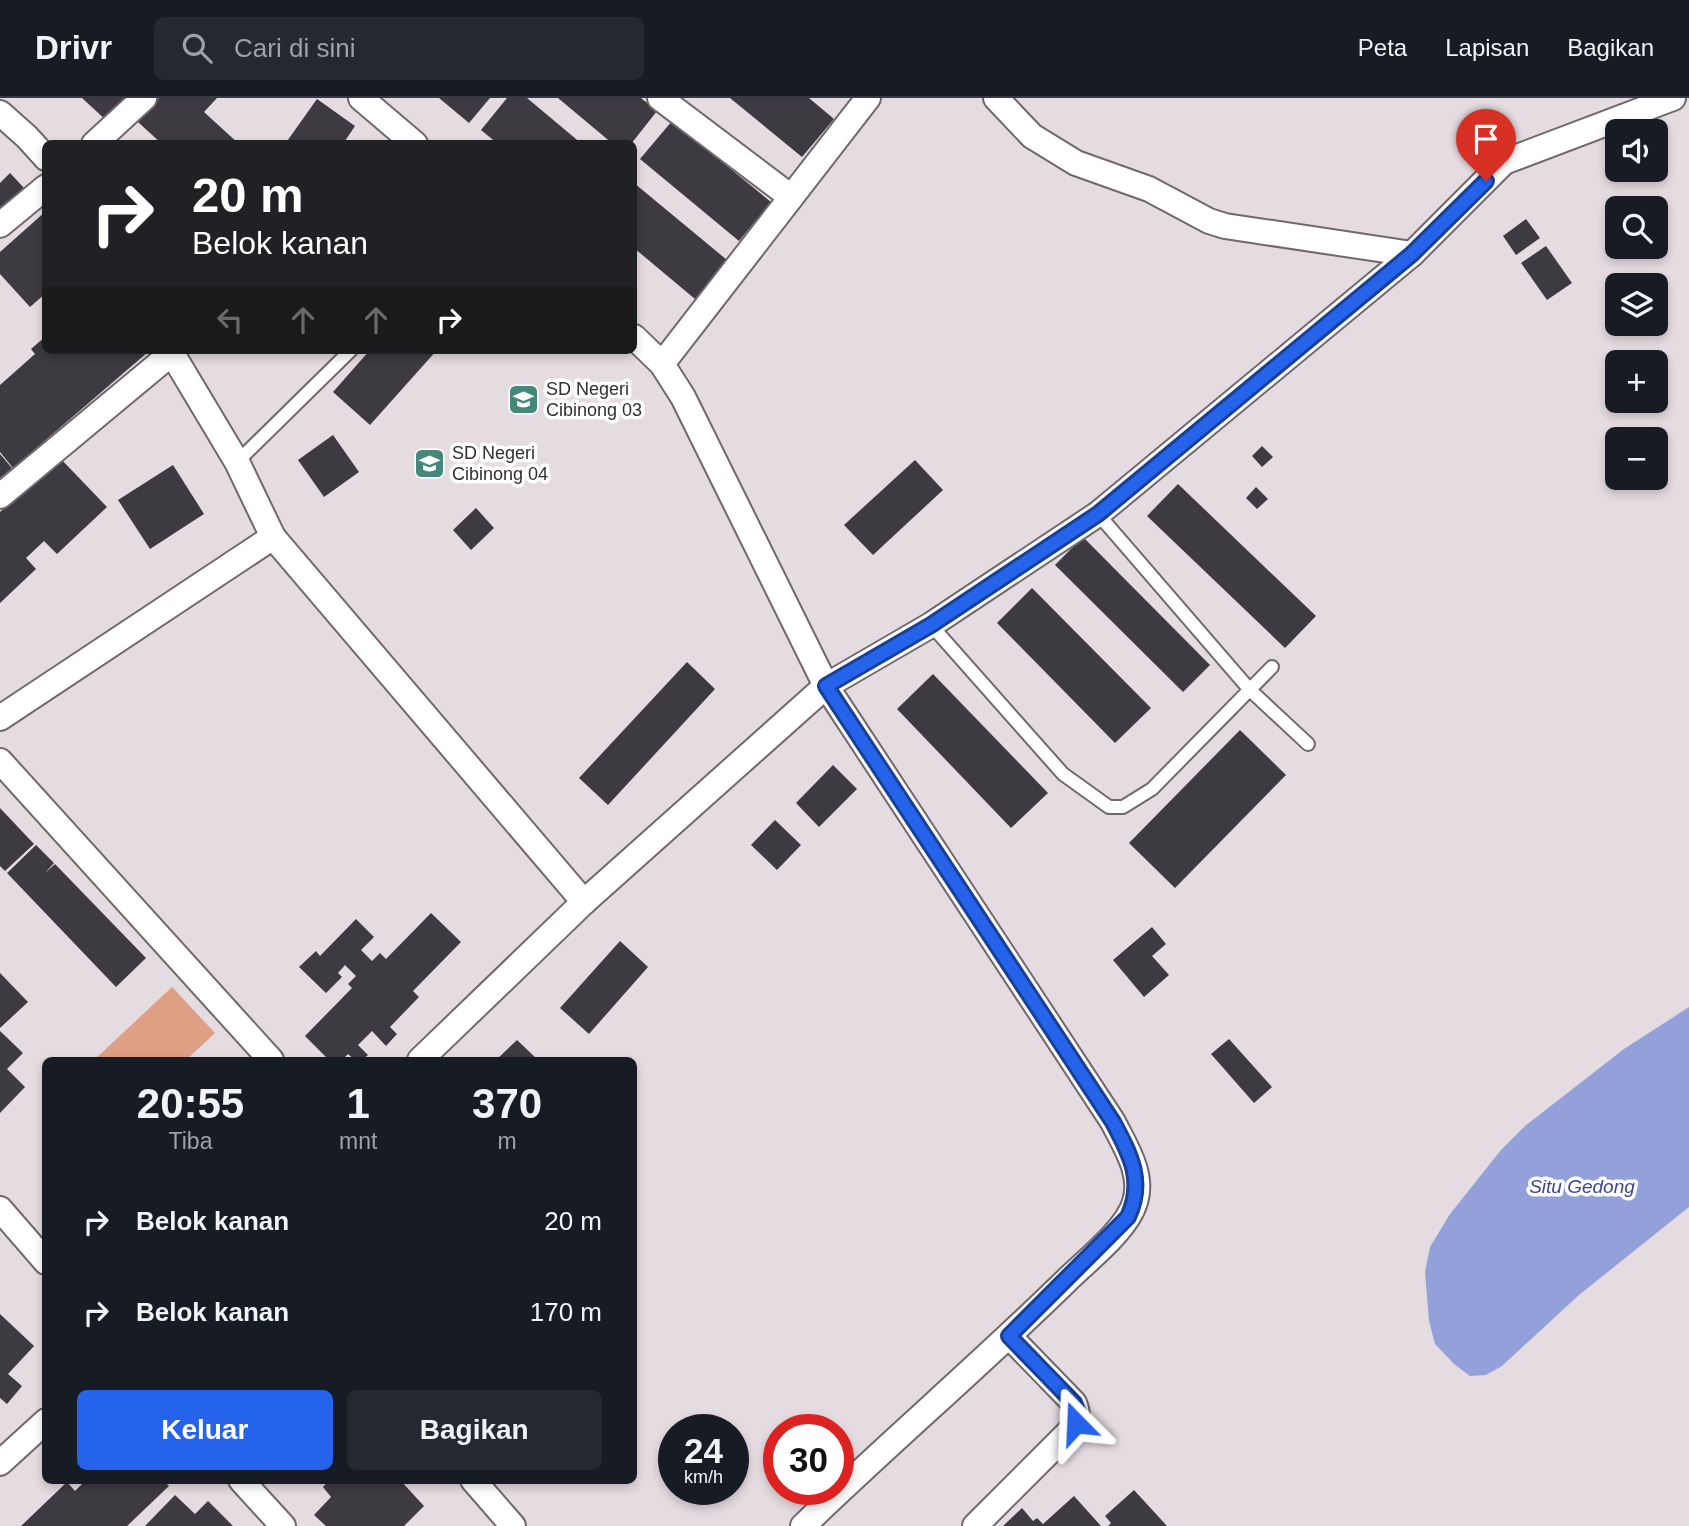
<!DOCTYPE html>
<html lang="id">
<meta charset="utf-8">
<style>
:root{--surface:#171b24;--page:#242831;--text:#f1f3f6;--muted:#9ea1a6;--line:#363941;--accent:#2563eb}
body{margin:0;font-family:Helvetica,sans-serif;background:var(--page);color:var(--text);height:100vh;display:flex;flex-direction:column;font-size:26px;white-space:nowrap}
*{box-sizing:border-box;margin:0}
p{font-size:23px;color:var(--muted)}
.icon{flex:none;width:38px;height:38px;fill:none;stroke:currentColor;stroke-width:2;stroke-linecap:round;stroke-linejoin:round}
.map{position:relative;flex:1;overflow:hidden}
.drawer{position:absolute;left:42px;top:959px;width:595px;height:427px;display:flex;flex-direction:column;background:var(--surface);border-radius:10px;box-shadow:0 4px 10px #0003}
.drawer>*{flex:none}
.guide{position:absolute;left:42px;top:42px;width:595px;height:214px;border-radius:10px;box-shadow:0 4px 10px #0003;background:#202124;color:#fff;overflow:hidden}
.fabs{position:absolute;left:1605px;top:21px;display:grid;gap:14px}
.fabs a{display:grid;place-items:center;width:63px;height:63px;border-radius:10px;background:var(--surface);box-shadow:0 4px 10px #0003;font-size:35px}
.speed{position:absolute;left:658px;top:1316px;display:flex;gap:14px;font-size:35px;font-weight:700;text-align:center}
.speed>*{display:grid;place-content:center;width:91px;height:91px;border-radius:50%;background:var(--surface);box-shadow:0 4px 10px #0003;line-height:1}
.speed small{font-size:18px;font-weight:400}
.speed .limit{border:10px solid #d22;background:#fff;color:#111}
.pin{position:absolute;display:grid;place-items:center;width:60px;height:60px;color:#fff;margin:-72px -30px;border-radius:50% 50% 50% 0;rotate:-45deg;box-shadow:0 0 7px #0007}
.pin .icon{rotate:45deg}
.me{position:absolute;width:77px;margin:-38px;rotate:339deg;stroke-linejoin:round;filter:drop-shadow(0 0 5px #0008)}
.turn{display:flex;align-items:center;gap:24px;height:147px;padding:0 35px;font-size:32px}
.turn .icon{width:91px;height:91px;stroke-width:2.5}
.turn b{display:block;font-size:49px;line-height:60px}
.lanes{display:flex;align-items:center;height:66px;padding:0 35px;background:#0003;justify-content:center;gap:35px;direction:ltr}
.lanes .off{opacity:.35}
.eta{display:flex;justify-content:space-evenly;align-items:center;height:119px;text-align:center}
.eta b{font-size:42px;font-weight:700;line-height:49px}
.primary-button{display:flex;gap:14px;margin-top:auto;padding:14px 35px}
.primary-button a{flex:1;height:80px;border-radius:10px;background:var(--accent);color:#fff;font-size:28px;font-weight:700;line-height:80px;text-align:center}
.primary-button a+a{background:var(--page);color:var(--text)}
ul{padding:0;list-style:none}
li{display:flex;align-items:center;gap:21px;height:91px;padding:0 35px}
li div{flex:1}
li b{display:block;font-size:26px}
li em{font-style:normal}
header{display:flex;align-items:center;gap:42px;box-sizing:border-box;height:98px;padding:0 35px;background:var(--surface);border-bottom:2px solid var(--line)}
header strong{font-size:33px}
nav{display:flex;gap:38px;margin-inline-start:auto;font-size:24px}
.search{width:490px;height:63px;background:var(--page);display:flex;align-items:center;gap:18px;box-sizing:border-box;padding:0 24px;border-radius:10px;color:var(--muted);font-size:26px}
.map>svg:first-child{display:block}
.green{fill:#df9f85}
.water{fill:#93a0d9}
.building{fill:#3d3a41}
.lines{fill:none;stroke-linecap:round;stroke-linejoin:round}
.service-casing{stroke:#70686d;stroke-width:16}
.minor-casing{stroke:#70686d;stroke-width:28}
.service{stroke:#fff;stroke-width:12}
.minor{stroke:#fff;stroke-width:24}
.route-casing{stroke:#184099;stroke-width:18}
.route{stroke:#2563eb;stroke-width:12}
.labels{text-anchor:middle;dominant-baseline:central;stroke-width:7;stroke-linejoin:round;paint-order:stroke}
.poi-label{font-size:18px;fill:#322f31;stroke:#fff;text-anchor:start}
.water-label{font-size:19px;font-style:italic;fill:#3d478d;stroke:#fff}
</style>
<header>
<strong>Drivr</strong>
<div class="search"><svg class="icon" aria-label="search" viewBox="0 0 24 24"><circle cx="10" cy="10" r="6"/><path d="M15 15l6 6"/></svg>Cari di sini</div>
<nav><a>Peta</a><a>Lapisan</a><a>Bagikan</a></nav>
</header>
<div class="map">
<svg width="1689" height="1428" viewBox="0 0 1689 1428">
<rect width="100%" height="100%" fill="#e5dce2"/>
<polygon class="green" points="172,889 215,935 186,962 94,962"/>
<polygon class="water" points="1689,909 1689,1109 1579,1197 1502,1268 1486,1277 1470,1278 1454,1266 1435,1246 1429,1223 1425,1174 1430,1149 1450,1116 1501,1052 1525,1028 1624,951"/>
<g class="building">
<polygon points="82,0 130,0 108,24"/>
<polygon points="159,0 217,0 204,14 239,46 162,46 138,24"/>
<polygon points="439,0 490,0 469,25"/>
<polygon points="507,0 527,0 582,46 498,46 481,32"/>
<polygon points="558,0 641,0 657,13 631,46 613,46"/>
<polygon points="730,0 809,0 834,21 802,59"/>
<polygon points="317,1 355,28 343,46 285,46"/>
<polygon points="672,23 771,104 739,143 640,61"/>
<polygon points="10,75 25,91 0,114 0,85"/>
<polygon points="634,85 727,162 695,201 634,150"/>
<polygon points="46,113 46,195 30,209 0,176 0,154"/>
<polygon points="1526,121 1540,140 1516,157 1503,138"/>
<polygon points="1546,148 1572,185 1547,202 1521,165"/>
<polygon points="46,238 46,252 148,254 13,370 0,354 0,287 35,256 31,251"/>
<polygon points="370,252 437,252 370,327 333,294"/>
<polygon points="333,337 359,374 324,399 298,362"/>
<polygon points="1262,348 1273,359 1262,369 1252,358"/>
<polygon points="0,356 12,370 0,380"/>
<polygon points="58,358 107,409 57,456 44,443 26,460 36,471 0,505 0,414"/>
<polygon points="915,362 943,392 873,457 844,427"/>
<polygon points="173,367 204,416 150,451 118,402"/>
<polygon points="1178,386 1316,518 1285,550 1147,418"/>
<polygon points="1256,389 1268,401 1257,411 1246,400"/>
<polygon points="476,410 494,430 471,452 453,432"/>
<polygon points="1083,439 1210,567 1183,594 1055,467"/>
<polygon points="1032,490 1151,610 1115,645 997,525"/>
<polygon points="687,564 715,591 608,707 579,680"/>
<polygon points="933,576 1048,695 1011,730 897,611"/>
<polygon points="1240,632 1286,677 1175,790 1129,745"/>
<polygon points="833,667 857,691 819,729 796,705"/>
<polygon points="0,710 34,746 5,773 0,768"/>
<polygon points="775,722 801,747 777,772 751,747"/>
<polygon points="36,747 54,765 45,775 55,766 146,860 116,889 7,775"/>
<polygon points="431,815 461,844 413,893 419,899 390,929 397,936 386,948 372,933 358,947 368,957 362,962 355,962 348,956 342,962 329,962 305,938 352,890 348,886 356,878 345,867 338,875 342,879 326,895 299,869 316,853 320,858 356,821 374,839 361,852 372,863 380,855 386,861"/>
<polygon points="1152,829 1166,846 1152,858 1169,877 1144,899 1113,862"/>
<polygon points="620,843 648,869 589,936 560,910"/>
<polygon points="0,875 28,904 0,930"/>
<polygon points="0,933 23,955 7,971 25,989 0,1015"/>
<polygon points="1229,941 1272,989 1254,1005 1211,956"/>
<polygon points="517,942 538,962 496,962"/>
<polygon points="0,1216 34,1248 8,1276 22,1288 7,1306 0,1300"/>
<polygon points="86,1382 163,1382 169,1388 127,1428 21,1428 67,1384 75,1393"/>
<polygon points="329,1382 400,1382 424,1408 404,1428 326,1428 314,1417 331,1399 323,1389"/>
<polygon points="1134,1392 1167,1428 1108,1428 1111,1425 1105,1418"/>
<polygon points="175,1397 195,1416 208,1403 233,1428 145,1428"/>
<polygon points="1074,1398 1101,1428 1003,1428 1022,1410 1033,1423 1037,1420 1043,1426"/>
</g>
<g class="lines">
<defs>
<g id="service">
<polyline points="237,364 351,252"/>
<polyline points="1098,416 1250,592 1308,646"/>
<polyline points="931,527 1063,676 1109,709 1123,709 1152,691 1272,569"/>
</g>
<g id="minor">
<polyline points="361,0 415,46"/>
<polyline points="660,0 791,99"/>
<polyline points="996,0 1032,38 1076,65 1149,91 1209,123 1225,128 1412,156 1504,64 1673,0"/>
<polyline points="0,15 27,39 46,60"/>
<polyline points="94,46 144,0"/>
<polyline points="0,127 46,89"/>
<path d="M634,239l28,27 21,33 143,289 287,436c12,24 31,52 22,80 -8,28 -49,59 -70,80 -85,83 -176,161 -262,244"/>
<polyline points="170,252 237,364 273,439 584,804"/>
<polyline points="662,266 868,0"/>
<polyline points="0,398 172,255"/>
<polyline points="0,620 273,439"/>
<polyline points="0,663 271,962"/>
<polyline points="420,962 584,804 826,588 931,527 1098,416 1412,156"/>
<polyline points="0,1111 46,1164"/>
<polyline points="0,1365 46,1323"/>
<polyline points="241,1382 283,1428"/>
<polyline points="473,1382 513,1428"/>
<path d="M975,1428l92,-92c9,-11 13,-17 7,-31l-65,-67"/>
</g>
</defs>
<use href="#service" class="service-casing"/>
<use href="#minor" class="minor-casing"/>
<use href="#service" class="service"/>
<use href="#minor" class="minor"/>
</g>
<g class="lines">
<defs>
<path id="route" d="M1076,1325l2,-10 -4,-10 -65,-67 119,-119c17,-36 2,-63 -15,-95l-287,-436 105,-61 167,-111 314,-260 74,-73"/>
</defs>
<use href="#route" class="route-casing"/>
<use href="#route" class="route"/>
</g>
<defs>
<symbol id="school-square" viewBox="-11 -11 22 22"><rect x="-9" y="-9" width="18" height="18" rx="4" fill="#458778" stroke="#fff"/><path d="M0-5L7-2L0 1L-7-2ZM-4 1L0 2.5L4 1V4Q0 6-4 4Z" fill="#fff"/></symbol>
</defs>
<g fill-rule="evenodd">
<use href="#school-square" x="506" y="284" width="35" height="35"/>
<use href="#school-square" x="412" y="348" width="35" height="35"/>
</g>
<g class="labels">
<g class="poi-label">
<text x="546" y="291">SD Negeri<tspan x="546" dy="21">Cibinong 03</tspan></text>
<text x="452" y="355">SD Negeri<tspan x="452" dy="21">Cibinong 04</tspan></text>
</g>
<g class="water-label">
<text x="1582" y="1088">Situ Gedong</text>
</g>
</g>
</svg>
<div class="fabs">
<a><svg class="icon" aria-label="sound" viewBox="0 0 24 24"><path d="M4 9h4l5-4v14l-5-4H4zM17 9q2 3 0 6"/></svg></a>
<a><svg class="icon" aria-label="search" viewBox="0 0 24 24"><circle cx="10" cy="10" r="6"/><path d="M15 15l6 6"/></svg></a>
<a><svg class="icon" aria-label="layers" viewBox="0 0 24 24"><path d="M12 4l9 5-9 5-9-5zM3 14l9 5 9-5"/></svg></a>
<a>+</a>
<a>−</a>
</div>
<div class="speed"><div>24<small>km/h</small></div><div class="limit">30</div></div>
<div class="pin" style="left:1486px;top:83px;background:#d93025"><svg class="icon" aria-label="arrive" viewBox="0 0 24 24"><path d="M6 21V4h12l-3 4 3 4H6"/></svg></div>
<svg class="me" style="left:1076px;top:1325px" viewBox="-20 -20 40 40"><path d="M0-17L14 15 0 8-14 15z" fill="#2563eb" stroke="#fff" stroke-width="4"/></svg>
<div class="guide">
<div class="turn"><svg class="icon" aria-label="right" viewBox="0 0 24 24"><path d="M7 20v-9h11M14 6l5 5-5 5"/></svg><div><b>20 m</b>Belok kanan</div></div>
<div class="lanes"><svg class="icon off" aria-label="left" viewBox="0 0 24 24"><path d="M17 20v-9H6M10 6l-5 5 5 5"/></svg><svg class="icon off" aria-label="ahead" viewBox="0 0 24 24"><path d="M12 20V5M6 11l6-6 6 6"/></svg><svg class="icon off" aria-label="ahead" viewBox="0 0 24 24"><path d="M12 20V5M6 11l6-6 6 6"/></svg><svg class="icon" aria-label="right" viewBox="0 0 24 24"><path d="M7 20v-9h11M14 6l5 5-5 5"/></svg></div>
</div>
<section class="drawer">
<div class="eta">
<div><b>20:55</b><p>Tiba</p></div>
<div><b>1</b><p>mnt</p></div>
<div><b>370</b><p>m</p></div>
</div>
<ul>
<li><svg class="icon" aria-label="right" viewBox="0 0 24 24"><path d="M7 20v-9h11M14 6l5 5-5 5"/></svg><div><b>Belok kanan</b></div><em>20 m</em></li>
<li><svg class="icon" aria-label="right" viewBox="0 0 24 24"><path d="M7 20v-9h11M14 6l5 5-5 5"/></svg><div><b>Belok kanan</b></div><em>170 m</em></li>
</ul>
<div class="primary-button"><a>Keluar</a><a>Bagikan</a></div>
</section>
</div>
